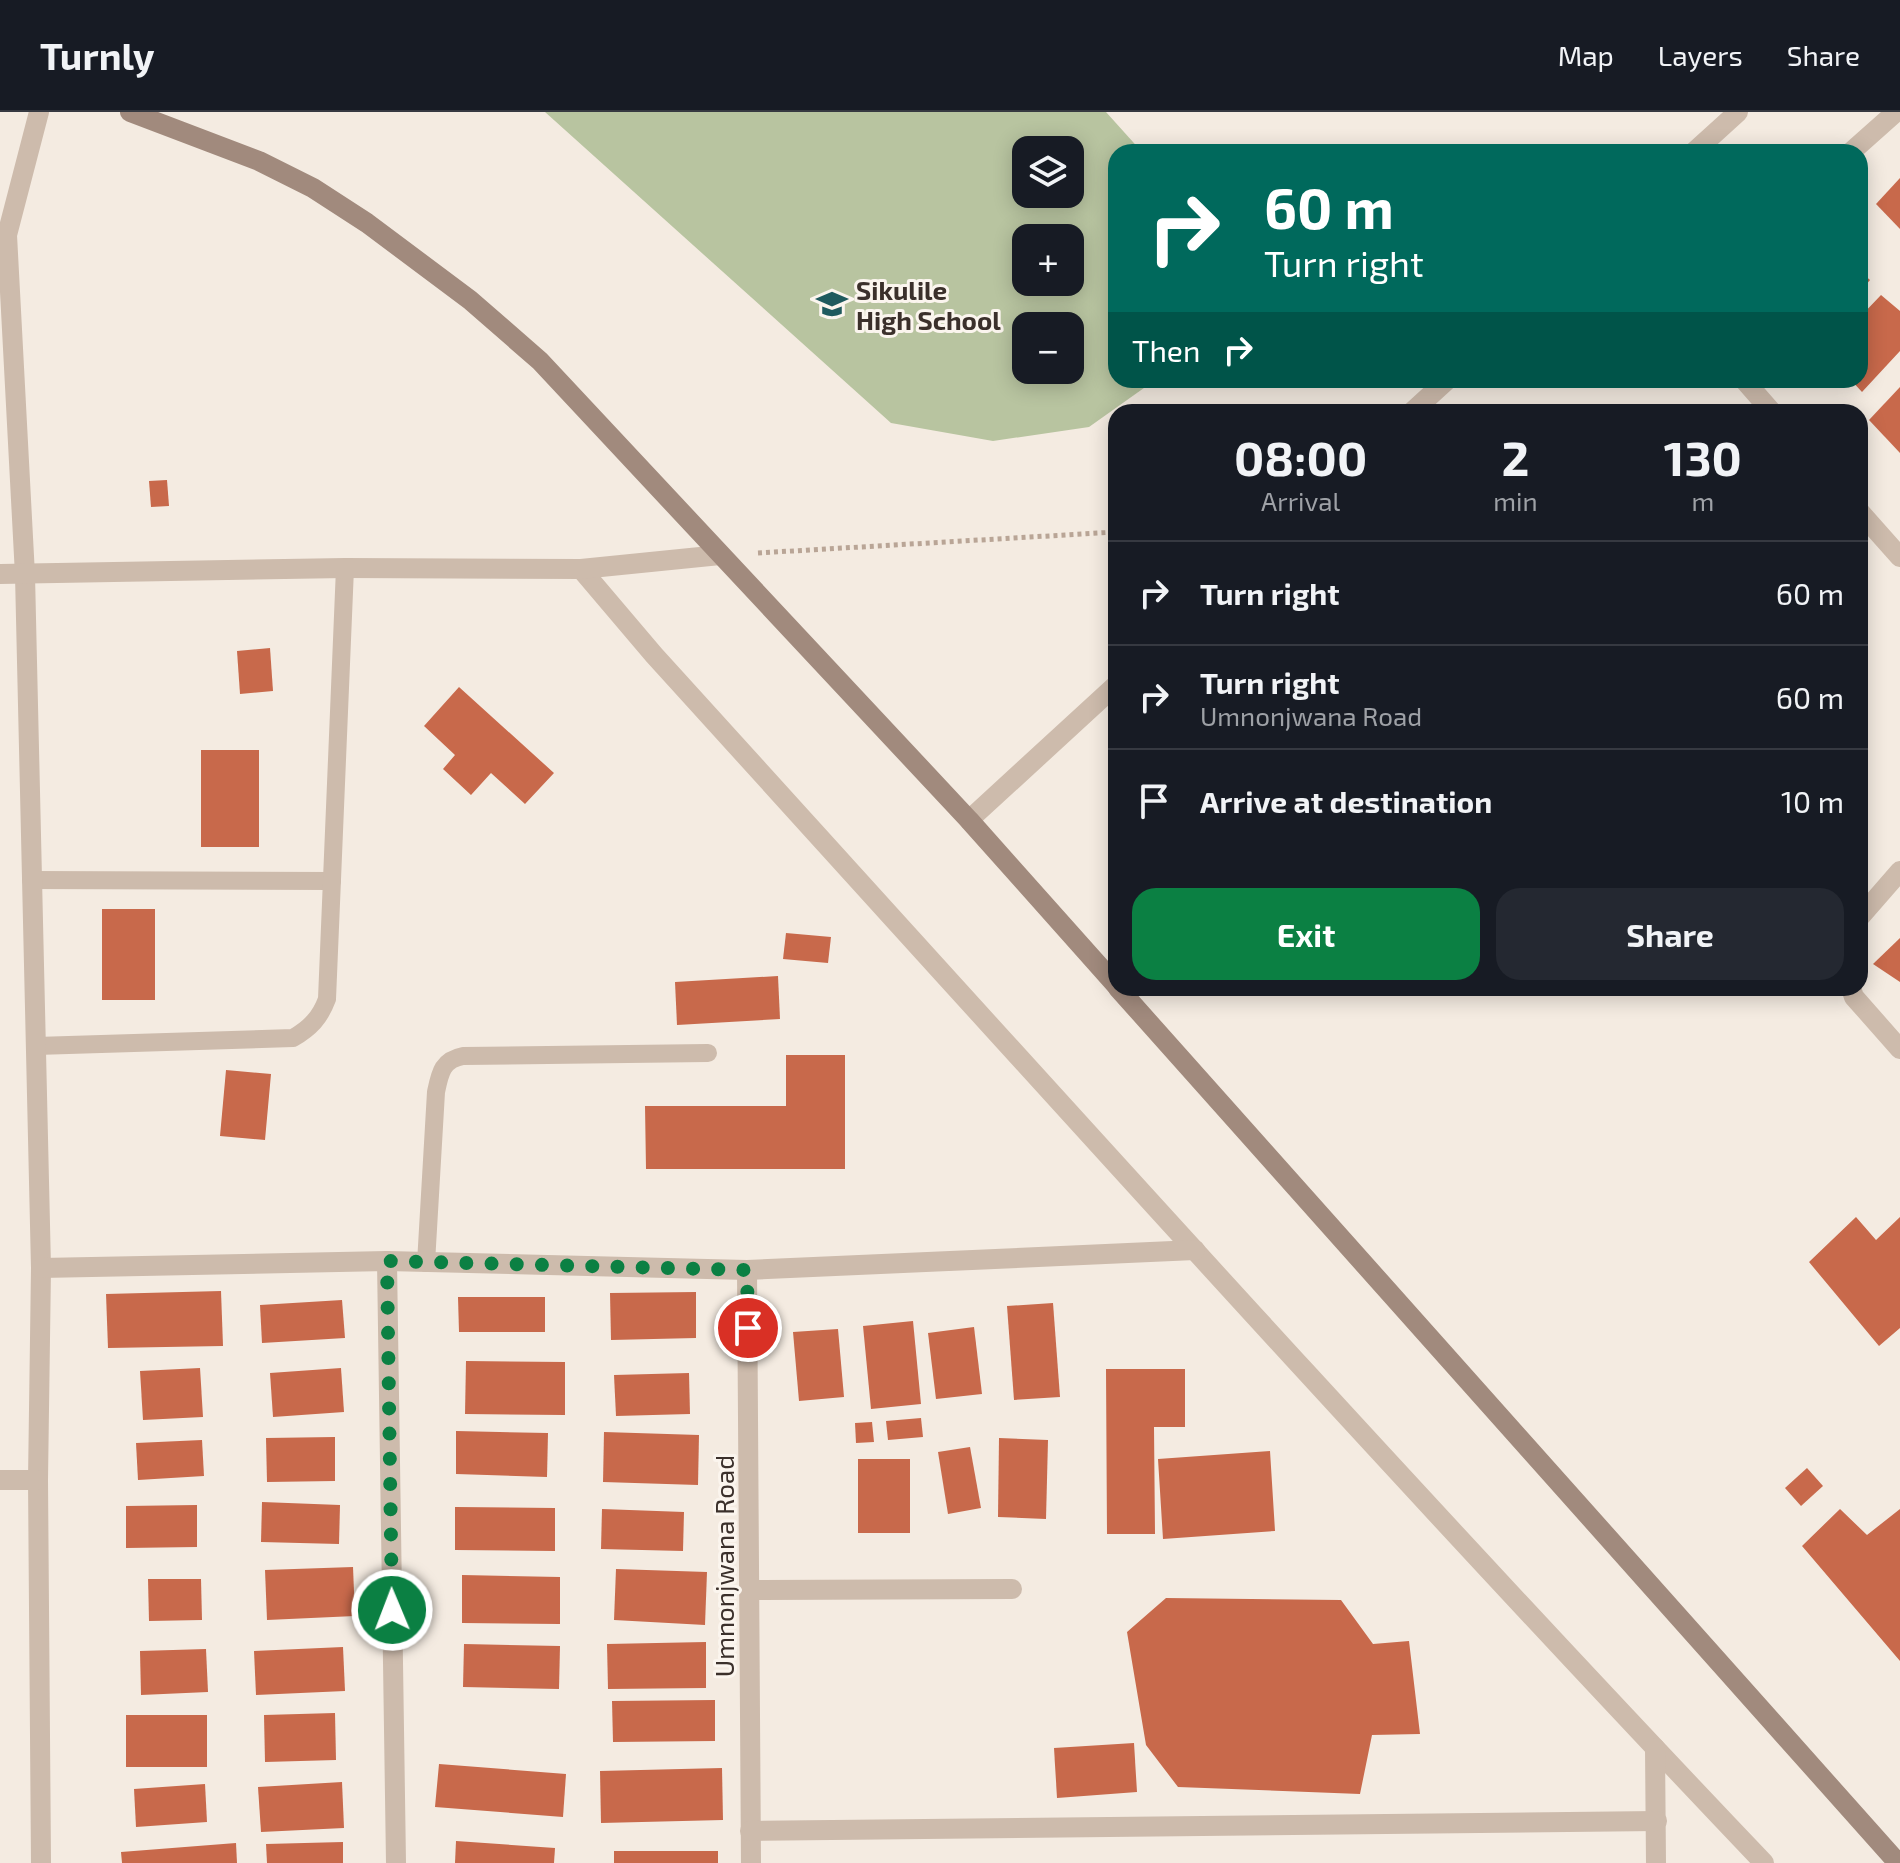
<!DOCTYPE html>
<meta charset="utf-8">
<style>
:root{--surface:#171b24;--page:#242831;--text:#f1f3f6;--muted:#9ea1a6;--line:#363941;--accent:#0b8043}
body{margin:0;font-family:"Exo 2",sans-serif;background:var(--page);color:var(--text);height:100vh;display:flex;flex-direction:column;font-size:30px;white-space:nowrap}
*{box-sizing:border-box;margin:0}
p{font-size:26px;color:var(--muted)}
.icon{flex:none;width:44px;height:44px;fill:none;stroke:currentColor;stroke-width:2;stroke-linecap:round;stroke-linejoin:round}
.map{position:relative;flex:1;overflow:hidden}
.panel{position:absolute;left:1108px;top:292px;width:760px;height:592px;display:flex;flex-direction:column;background:var(--surface);border-radius:24px;box-shadow:0 4px 20px #0003}
.panel>*{flex:none}
.hud{position:absolute;left:1108px;top:32px;width:760px;height:244px;border-radius:24px;box-shadow:0 4px 20px #0003;background:#00695c;color:#fff;overflow:hidden}
.controls{position:absolute;left:1012px;top:24px;display:grid;gap:16px}
.controls a{display:grid;place-items:center;width:72px;height:72px;border-radius:16px;background:var(--surface);box-shadow:0 4px 20px #0003;font-size:40px}
.pin{position:absolute;display:grid;place-items:center;width:68px;height:68px;color:#fff;margin:-34px;border:4px solid #fff;border-radius:50%;box-shadow:0 2px 8px #0007}
.me{position:absolute;width:88px;margin:-44px;rotate:359deg;stroke-linejoin:round;filter:drop-shadow(0 0 6px #0008)}
.turn{display:flex;align-items:center;gap:28px;height:168px;padding:0 24px;font-size:36px}
.turn .icon{width:104px;height:104px;stroke-width:2.5}
.turn b{display:block;font-size:56px;line-height:68px}
.then{display:flex;align-items:center;height:76px;padding:0 24px;background:#0003;gap:16px;font-size:30px}
.eta{display:flex;justify-content:space-evenly;align-items:center;height:136px;text-align:center}
.eta b{font-size:48px;font-weight:700;line-height:56px}
.action{display:flex;gap:16px;margin-top:auto;padding:16px 24px}
.action a{flex:1;height:92px;border-radius:24px;background:var(--accent);color:#fff;font-size:32px;font-weight:700;line-height:92px;text-align:center}
.action a+a{background:var(--page);color:var(--text)}
ul{padding:0;list-style:none}
li{display:flex;align-items:center;gap:24px;height:104px;padding:0 24px;border-top:2px solid var(--line)}
li div{flex:1}
li b{display:block;font-size:30px}
li em{font-style:normal}
header{display:flex;align-items:center;gap:48px;box-sizing:border-box;height:112px;padding:0 40px;background:var(--surface);border-bottom:2px solid var(--line)}
header strong{font-size:38px}
nav{display:flex;gap:44px;margin-inline-start:auto;font-size:28px}
.map>svg:first-child{display:block}
.green{fill:#b8c4a0;fill-rule:evenodd}
.building{fill:#c8694b}
.lines{fill:none;stroke-linecap:round;stroke-linejoin:round}
.path{stroke:#b9a596;stroke-width:5;stroke-dasharray:4 4;stroke-linecap:butt}
.lane{stroke:#cdbbac;stroke-width:18}
.street{stroke:#cdbbac;stroke-width:20}
.secondary{stroke:#a18a7d;stroke-width:20}
.route{stroke:#0b8043;stroke-width:14;stroke-dasharray:0 25.2}
.labels{text-anchor:middle;dominant-baseline:central;stroke-width:6;stroke-linejoin:round;paint-order:stroke}
.poi-label{font-size:26px;font-weight:bold;fill:#3b302b;stroke:#fbf5ee;text-anchor:start}
.street-label{font-size:26px;fill:#3b302b;stroke:#fbf5ee}
</style>
<header>
<strong>Turnly</strong>
<nav><a>Map</a><a>Layers</a><a>Share</a></nav>
</header>
<div class="map">
<svg width="1900" height="1751" viewBox="0 0 1900 1751">
<rect width="100%" height="100%" fill="#f4ebe1"/>
<path class="green" d="M545,0h561l36,40h-26v228h35v3l-62,44 -96,14 -102,-18zM1026,38h44v44h-44zM1026,126h44v44h-44zM1026,214h44v44h-44z"/>
<g class="building">
<polygon points="1900,66 1900,117 1876,92"/>
<polygon points="1860,159 1870,168 1860,180"/>
<polygon points="1881,183 1900,199 1900,239 1862,280 1851,268 1860,268 1860,205"/>
<polygon points="1900,275 1900,341 1869,308"/>
<polygon points="167,368 169,394 151,395 149,369"/>
<polygon points="270,536 273,579 240,582 237,539"/>
<polygon points="459,575 554,661 525,692 491,661 471,683 443,657 455,643 424,614"/>
<rect x="201" y="638" width="58" height="97"/>
<rect x="102" y="797" width="53" height="91"/>
<polygon points="786,821 831,825 828,851 783,847"/>
<polygon points="1900,826 1900,870 1873,852"/>
<polygon points="778,864 780,907 677,913 675,870"/>
<polygon points="786,943 845,943 845,1057 646,1057 645,994 786,994"/>
<polygon points="226,958 271,962 265,1028 220,1024"/>
<polygon points="1856,1105 1876,1128 1900,1105 1900,1216 1879,1234 1809,1150"/>
<polygon points="221,1179 223,1234 108,1236 106,1182"/>
<polygon points="696,1180 696,1226 611,1228 610,1181"/>
<polygon points="458,1185 545,1185 545,1220 459,1220"/>
<polygon points="342,1188 345,1226 262,1231 260,1193"/>
<polygon points="1053,1191 1060,1285 1014,1288 1007,1194"/>
<polygon points="913,1209 921,1292 871,1297 863,1214"/>
<polygon points="974,1215 982,1282 936,1287 928,1221"/>
<polygon points="838,1217 844,1285 799,1289 793,1220"/>
<polygon points="466,1249 565,1250 565,1303 465,1302"/>
<polygon points="200,1256 203,1305 143,1308 140,1259"/>
<polygon points="341,1256 344,1300 273,1305 270,1261"/>
<polygon points="1106,1257 1185,1257 1185,1315 1154,1315 1155,1422 1107,1422"/>
<polygon points="689,1261 690,1302 616,1304 614,1263"/>
<polygon points="921,1306 923,1325 888,1328 886,1309"/>
<polygon points="872,1310 874,1330 856,1331 855,1311"/>
<polygon points="456,1319 548,1321 547,1365 456,1362"/>
<polygon points="604,1320 699,1323 698,1373 603,1370"/>
<polygon points="335,1325 335,1369 267,1370 266,1326"/>
<polygon points="999,1326 1048,1328 1046,1407 998,1405"/>
<polygon points="202,1328 204,1364 138,1368 136,1331"/>
<polygon points="970,1335 981,1396 948,1402 938,1340"/>
<polygon points="1270,1339 1275,1419 1163,1427 1158,1347"/>
<rect x="858" y="1347" width="52" height="74"/>
<polygon points="1807,1356 1823,1374 1801,1394 1785,1376"/>
<polygon points="262,1390 340,1393 339,1432 261,1430"/>
<polygon points="197,1393 197,1435 126,1436 126,1394"/>
<polygon points="455,1395 555,1396 555,1439 455,1438"/>
<polygon points="602,1397 684,1400 683,1439 601,1437"/>
<polygon points="1840,1397 1867,1423 1900,1397 1900,1549 1802,1434"/>
<polygon points="353,1455 355,1504 267,1508 265,1458"/>
<polygon points="616,1457 707,1460 705,1513 614,1508"/>
<polygon points="462,1463 560,1465 560,1512 462,1511"/>
<polygon points="148,1467 201,1467 202,1508 149,1509"/>
<polygon points="1166,1486 1341,1488 1373,1532 1409,1529 1420,1622 1372,1623 1360,1682 1178,1675 1146,1633 1127,1520"/>
<polygon points="706,1530 706,1576 608,1577 607,1532"/>
<polygon points="464,1532 560,1534 559,1577 463,1575"/>
<polygon points="343,1535 345,1579 256,1583 254,1539"/>
<polygon points="206,1537 208,1580 141,1583 140,1539"/>
<polygon points="715,1588 715,1629 613,1630 612,1589"/>
<polygon points="335,1601 336,1648 265,1650 264,1603"/>
<rect x="126" y="1603" width="81" height="52"/>
<polygon points="1134,1631 1137,1680 1057,1686 1054,1636"/>
<polygon points="439,1652 566,1662 563,1705 435,1695"/>
<polygon points="722,1656 723,1708 601,1711 600,1659"/>
<polygon points="342,1670 344,1716 261,1720 258,1675"/>
<polygon points="205,1672 207,1710 136,1715 134,1677"/>
<polygon points="456,1729 555,1736 554,1751 455,1751"/>
<polygon points="343,1730 343,1751 267,1751 266,1732"/>
<polygon points="236,1731 237,1751 122,1751 121,1740"/>
<rect x="614" y="1739" width="104" height="12"/>
</g>
<g class="lines">
<polyline class="path" points="758,441 1116,420"/>
<g class="lane">
<polyline points="31,768 332,769"/>
<path d="M36,934l257,-8c17,-10 27,-20 34,-39l18,-431"/>
<path d="M426,1151l10,-171c4,-19 6,-32 27,-36l245,-3"/>
</g>
<g class="street">
<polyline points="39,0 7,123 25,463 41,1156 38,1368 41,1751"/>
<polyline points="1694,40 1738,0"/>
<polyline points="1851,40 1896,0"/>
<polyline points="1744,268 1772,300"/>
<polyline points="1412,300 1447,268"/>
<polyline points="1860,400 1900,445"/>
<path d="M581,457l73,86c368,405 733,812 1110,1208"/>
<polyline points="0,462 345,456 581,457 720,443"/>
<polyline points="969,708 1116,573"/>
<polyline points="1860,805 1900,759"/>
<polyline points="1851,876 1854,885 1900,937"/>
<polyline points="387,1149 396,1751"/>
<polyline points="41,1156 387,1149 747,1158 1195,1138"/>
<polyline points="747,1158 751,1751"/>
<polyline points="0,1368 38,1368"/>
<polyline points="749,1478 1012,1477"/>
<polyline points="1655,1636 1656,1751"/>
<polyline points="750,1719 1657,1709"/>
</g>
<g class="secondary">
<polyline points="130,0 259,49 313,76 367,111 470,188 540,249 969,708 1116,873"/>
<polyline points="1118,876 1898,1751"/>
</g>
</g>
<g class="lines">
<polyline class="route" points="392,1498 387,1149 747,1158 748,1216"/>
</g>
<defs>
<symbol id="school-bare" viewBox="-9 -9 18 18"><path d="M0-5L7-2L0 1L-7-2ZM-4 1L0 2.5L4 1V4Q0 6-4 4Z" fill="#1f5a5e" stroke="#fbf5ee" stroke-width="2.5" paint-order="stroke"/></symbol>
</defs>
<g fill-rule="evenodd">
<use href="#school-bare" x="810" y="170" width="44" height="44"/>
</g>
<g class="labels">
<g class="poi-label">
<text x="856" y="177">Sikulile<tspan x="856" dy="30">High School</tspan></text>
</g>
<g class="street-label">
<text transform="translate(723 1454) rotate(-90)">Umnonjwana Road</text>
</g>
</g>
</svg>
<div class="controls">
<a><svg class="icon" aria-label="layers" viewBox="0 0 24 24"><path d="M12 4l9 5-9 5-9-5zM3 14l9 5 9-5"/></svg></a>
<a>+</a>
<a>−</a>
</div>
<div class="pin" style="left:748px;top:1216px;background:#d93025"><svg class="icon" aria-label="arrive" viewBox="0 0 24 24"><path d="M6 21V4h12l-3 4 3 4H6"/></svg></div>
<svg class="me" style="left:392px;top:1498px" viewBox="-20 -20 40 40"><circle r="17" fill="#0b8043" stroke="#fff" stroke-width="3"/><path d="M0-11L8 9 0 5-8 9z" fill="#fff"/></svg>
<div class="hud">
<div class="turn"><svg class="icon" aria-label="right" viewBox="0 0 24 24"><path d="M7 20v-9h11M14 6l5 5-5 5"/></svg><div><b>60 m</b>Turn right</div></div>
<div class="then">Then<svg class="icon" aria-label="right" viewBox="0 0 24 24"><path d="M7 20v-9h11M14 6l5 5-5 5"/></svg></div>
</div>
<section class="panel">
<div class="eta">
<div><b>08:00</b><p>Arrival</p></div>
<div><b>2</b><p>min</p></div>
<div><b>130</b><p>m</p></div>
</div>
<ul>
<li><svg class="icon" aria-label="right" viewBox="0 0 24 24"><path d="M7 20v-9h11M14 6l5 5-5 5"/></svg><div><b>Turn right</b></div><em>60 m</em></li>
<li><svg class="icon" aria-label="right" viewBox="0 0 24 24"><path d="M7 20v-9h11M14 6l5 5-5 5"/></svg><div><b>Turn right</b><p>Umnonjwana Road</p></div><em>60 m</em></li>
<li><svg class="icon" aria-label="arrive" viewBox="0 0 24 24"><path d="M6 21V4h12l-3 4 3 4H6"/></svg><div><b>Arrive at destination</b></div><em>10 m</em></li>
</ul>
<div class="action"><a>Exit</a><a>Share</a></div>
</section>
</div>
